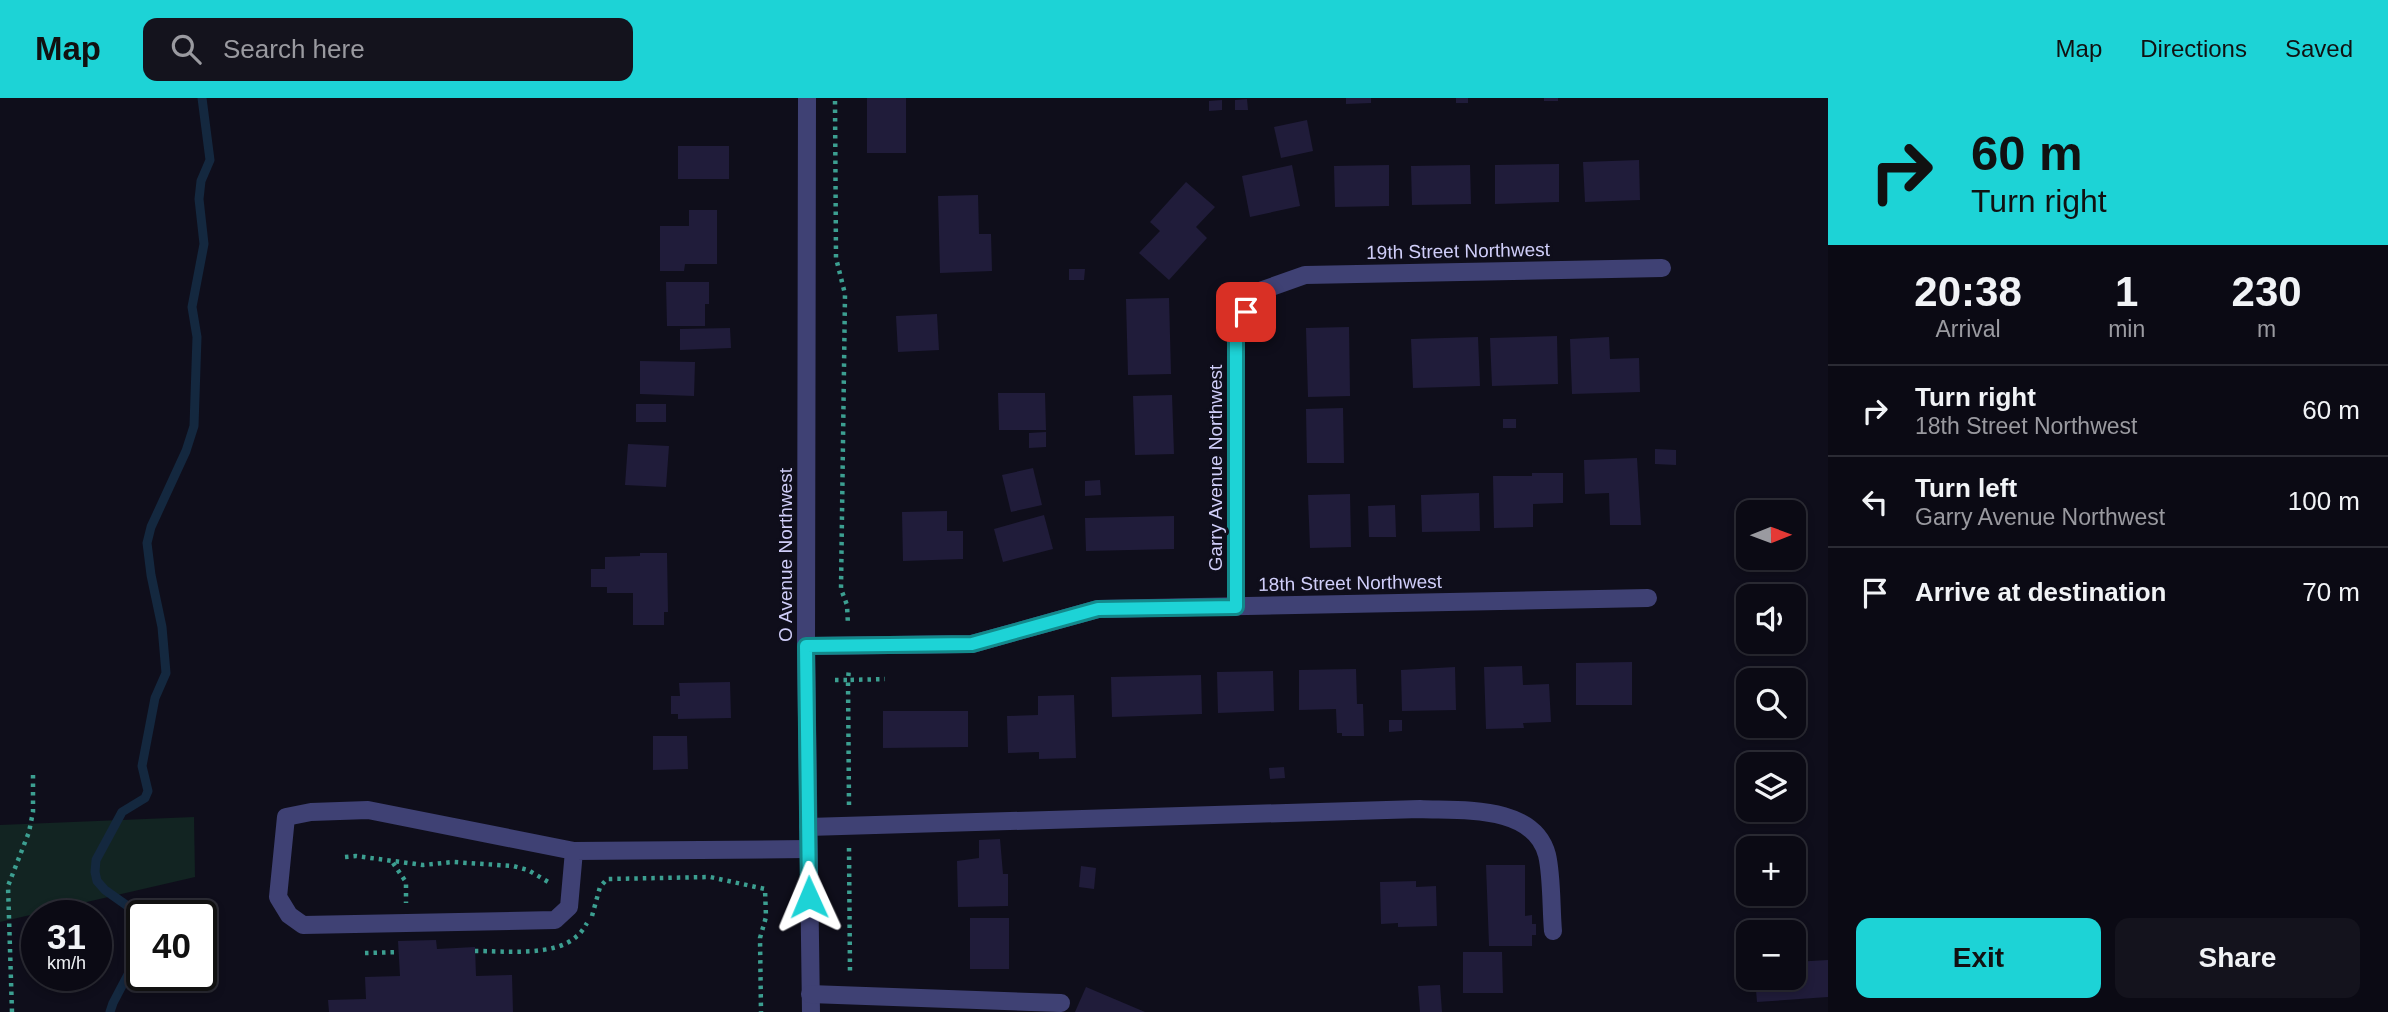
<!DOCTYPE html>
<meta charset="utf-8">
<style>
:root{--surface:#0b0a14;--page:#14131d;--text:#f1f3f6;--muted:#9a9aa0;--line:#2b2b34;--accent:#1dd3d6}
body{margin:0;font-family:Arial,sans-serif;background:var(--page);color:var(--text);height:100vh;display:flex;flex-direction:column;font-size:26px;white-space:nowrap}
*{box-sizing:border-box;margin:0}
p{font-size:23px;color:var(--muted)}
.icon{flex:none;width:38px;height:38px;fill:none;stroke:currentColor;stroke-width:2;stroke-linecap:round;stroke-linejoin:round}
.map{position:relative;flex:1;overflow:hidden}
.sheet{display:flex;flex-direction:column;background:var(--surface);width:560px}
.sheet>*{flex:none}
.top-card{background:#1dd3d6;color:#111;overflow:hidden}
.needle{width:46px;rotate:89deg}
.buttons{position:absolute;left:1736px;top:402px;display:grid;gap:14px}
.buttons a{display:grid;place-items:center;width:70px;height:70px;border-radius:14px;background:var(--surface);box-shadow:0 4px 10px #0003,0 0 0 2px var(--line);font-size:35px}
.speed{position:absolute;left:21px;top:802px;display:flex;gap:14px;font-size:35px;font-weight:700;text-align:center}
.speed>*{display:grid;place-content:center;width:91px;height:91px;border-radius:50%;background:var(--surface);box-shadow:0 4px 10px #0003,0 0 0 2px var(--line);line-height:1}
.speed small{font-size:18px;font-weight:400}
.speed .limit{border:4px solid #111;border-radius:10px;background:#fff;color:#111}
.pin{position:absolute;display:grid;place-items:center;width:60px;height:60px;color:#fff;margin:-30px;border-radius:14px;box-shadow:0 4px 10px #0006}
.me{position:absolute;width:77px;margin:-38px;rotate:359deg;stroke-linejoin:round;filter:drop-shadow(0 0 5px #0008)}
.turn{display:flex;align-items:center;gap:24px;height:147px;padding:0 28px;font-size:32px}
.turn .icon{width:91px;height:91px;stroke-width:2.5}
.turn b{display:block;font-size:49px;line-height:60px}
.eta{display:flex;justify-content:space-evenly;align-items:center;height:119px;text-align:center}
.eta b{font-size:42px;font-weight:800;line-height:49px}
.primary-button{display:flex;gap:14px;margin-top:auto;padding:14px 28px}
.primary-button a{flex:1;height:80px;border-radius:14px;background:var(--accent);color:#111;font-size:28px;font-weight:800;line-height:80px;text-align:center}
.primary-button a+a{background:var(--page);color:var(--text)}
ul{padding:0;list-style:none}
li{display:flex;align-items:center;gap:21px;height:91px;padding:0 28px;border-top:2px solid var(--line)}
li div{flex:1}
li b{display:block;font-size:26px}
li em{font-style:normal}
header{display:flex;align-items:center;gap:42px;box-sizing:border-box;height:98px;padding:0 35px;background:var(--accent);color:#111}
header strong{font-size:33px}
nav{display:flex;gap:38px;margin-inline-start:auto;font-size:24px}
.search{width:490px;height:63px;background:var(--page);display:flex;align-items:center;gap:18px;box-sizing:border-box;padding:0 24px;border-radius:14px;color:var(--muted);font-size:26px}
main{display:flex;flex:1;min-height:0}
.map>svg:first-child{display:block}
.green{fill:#122422}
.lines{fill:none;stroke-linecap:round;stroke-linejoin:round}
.stream{stroke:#14283f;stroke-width:9}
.building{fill:#201c3a}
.path{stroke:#3c9f91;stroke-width:4.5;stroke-dasharray:3.5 5;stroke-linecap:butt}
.minor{stroke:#3f4174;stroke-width:18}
.route-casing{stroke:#13898b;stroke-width:18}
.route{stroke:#1dd3d6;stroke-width:12}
.labels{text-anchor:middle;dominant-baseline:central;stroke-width:6;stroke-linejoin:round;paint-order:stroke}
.street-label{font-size:19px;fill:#d0cef9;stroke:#0f0e1b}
</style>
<header>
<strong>Map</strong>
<div class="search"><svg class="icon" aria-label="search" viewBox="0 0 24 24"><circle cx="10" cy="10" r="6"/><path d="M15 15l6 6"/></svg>Search here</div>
<nav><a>Map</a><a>Directions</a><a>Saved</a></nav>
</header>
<main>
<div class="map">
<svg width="1828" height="914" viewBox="0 0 1828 914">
<rect width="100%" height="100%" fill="#0f0e1b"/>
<polygon class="green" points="194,719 195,779 0,824 0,727"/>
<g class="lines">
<polyline class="stream" points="110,914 113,905 133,867 140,832 137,820 129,809 105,792 97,783 95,774 96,762 122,714 145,700 148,693 142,668 155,600 166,575 162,529 151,477 147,445 151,429 186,353 194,328 197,239 192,209 204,146 199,101 201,83 210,62 202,0"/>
</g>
<g class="building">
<rect x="867" y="0" width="39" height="55"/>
<polygon points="1346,0 1371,0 1371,5 1346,6"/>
<rect x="1456" y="0" width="12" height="5"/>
<rect x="1544" y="0" width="14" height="3"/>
<polygon points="1247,1 1248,12 1235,12 1235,2"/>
<polygon points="1222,2 1222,12 1209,13 1209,3"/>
<polygon points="1307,22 1313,53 1281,60 1274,29"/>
<rect x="678" y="48" width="51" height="33"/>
<polygon points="1639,62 1640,102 1585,104 1583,64"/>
<polygon points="1559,66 1559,104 1495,106 1495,67"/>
<polygon points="1292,67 1300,108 1250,119 1242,78"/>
<polygon points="1389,67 1389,108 1335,109 1334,68"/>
<polygon points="1470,67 1471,106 1412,107 1411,68"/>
<polygon points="1186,84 1215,109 1196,129 1207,140 1169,182 1139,155 1160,133 1150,124"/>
<polygon points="978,97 979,136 991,136 992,173 940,175 938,98"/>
<polygon points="689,112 717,112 717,166 685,166 684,173 660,173 660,128 689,128"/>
<polygon points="1069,171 1085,171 1084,182 1069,182"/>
<polygon points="666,184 709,184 709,206 705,206 705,228 667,228"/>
<polygon points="1169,200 1171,276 1128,277 1126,201"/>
<polygon points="937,216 939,252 898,254 896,218"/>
<polygon points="1349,229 1350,298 1308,299 1306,230"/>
<polygon points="730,230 731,250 680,252 680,231"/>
<polygon points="1557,238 1558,286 1492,288 1490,240"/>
<polygon points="1478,239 1480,288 1413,290 1411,241"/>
<polygon points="1609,239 1610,261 1639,260 1640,294 1572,296 1570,241"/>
<polygon points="640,263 695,264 694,298 640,296"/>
<polygon points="998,295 1045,295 1046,332 999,332"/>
<polygon points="1172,297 1174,356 1135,357 1133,298"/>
<rect x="636" y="306" width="30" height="18"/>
<polygon points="1343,310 1344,365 1307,365 1306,311"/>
<rect x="1503" y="321" width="13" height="9"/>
<polygon points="1046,334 1046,349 1029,350 1029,335"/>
<polygon points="628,346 669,348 666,389 625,387"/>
<polygon points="1655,351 1676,352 1676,367 1655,366"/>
<polygon points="1637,360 1641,427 1610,427 1609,395 1585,396 1584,362"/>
<polygon points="1033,370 1042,407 1011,414 1002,377"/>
<polygon points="1532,375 1563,375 1563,405 1533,406 1533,429 1494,430 1493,378 1532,378"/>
<polygon points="1100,382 1101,397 1085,398 1085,383"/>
<polygon points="1479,395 1480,433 1422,434 1421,397"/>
<polygon points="1350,396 1351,449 1310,450 1308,397"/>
<polygon points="1395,407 1396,439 1369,439 1368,408"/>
<polygon points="947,413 947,433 963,433 963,461 903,463 902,414"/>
<polygon points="1044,417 1053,451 1003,464 994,431"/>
<polygon points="1174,418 1174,451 1086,453 1085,420"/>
<polygon points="640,455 667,455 668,514 664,514 664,527 633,527 633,495 607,495 607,489 591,489 591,471 605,471 605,459 640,458"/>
<polygon points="1632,564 1632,607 1576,607 1576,565"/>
<polygon points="1522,568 1523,587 1549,586 1551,624 1523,625 1524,630 1486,631 1484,569"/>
<polygon points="1455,569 1456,612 1402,613 1401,572"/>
<polygon points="1356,571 1357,606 1363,606 1364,638 1342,638 1342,635 1337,635 1336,611 1299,612 1299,572"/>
<polygon points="1273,573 1274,613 1218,615 1217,574"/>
<polygon points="1201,577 1202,616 1112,619 1111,579"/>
<polygon points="730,584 731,620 678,621 678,616 671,616 671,598 680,598 679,585"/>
<polygon points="1074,597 1076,660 1039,661 1039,654 1008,655 1007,618 1038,617 1038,598"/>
<polygon points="883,613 968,613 968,649 883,650"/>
<polygon points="1389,622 1402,622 1402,633 1389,634"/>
<polygon points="653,638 687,638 688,671 653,672"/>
<polygon points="1284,669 1285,680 1270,681 1269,670"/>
<polygon points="1000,741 1003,776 1008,776 1008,808 958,809 957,763 979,760 979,742"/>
<polygon points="1486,767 1525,767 1525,818 1532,817 1532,826 1536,826 1536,837 1532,837 1532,848 1489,848"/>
<polygon points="1081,768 1096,770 1094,791 1079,789"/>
<polygon points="1416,783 1416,789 1436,788 1437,828 1398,829 1398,825 1381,826 1380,784"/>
<rect x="970" y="820" width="39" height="51"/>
<polygon points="436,842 437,851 475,849 476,878 512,877 513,914 329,914 328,902 366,901 365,879 400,878 398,843"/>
<polygon points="1463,854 1502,854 1503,895 1463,895"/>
<polygon points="1828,862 1828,899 1757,904 1755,880 1794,880 1794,864"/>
<polygon points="1440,887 1442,914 1420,914 1418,888"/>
<polygon points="1086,889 1145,914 1075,914"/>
</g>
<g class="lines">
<g class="path">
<polyline points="835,3 836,160 845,196 841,491 847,507 848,527"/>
<polyline points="835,582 848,582 849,570"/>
<polyline points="849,707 848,582 885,581"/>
<polyline points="849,750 850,875"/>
<polyline points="345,759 356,758 423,767 453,764 513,768 528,772 550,785"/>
<polyline points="393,765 406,784 406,805"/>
<polyline points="592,818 600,789 607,781 710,779 765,791 766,819 760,840 761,914"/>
<path d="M475,853c29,0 80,6 102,-15 4,-3 7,-8 10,-13"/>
<polyline points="365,855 399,854"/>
<polyline points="12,914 8,788 29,734 33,714 33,677"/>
</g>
<g class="minor">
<polyline points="807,0 806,548 811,914"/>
<polyline points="1236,509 1236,234 1257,194 1305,177 1662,170"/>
<polyline points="806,548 972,546 1098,511 1648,500"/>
<path d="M808,729l612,-18c40,2 114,-5 127,46 5,21 4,53 6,76"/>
<polyline points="574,753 569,809 555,822 303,827 289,817 278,799 286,719 311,714 368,712 574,753 808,751"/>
<polyline points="810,896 1061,905"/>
</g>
</g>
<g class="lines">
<defs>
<polyline id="route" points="809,799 806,548 972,546 1098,511 1236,509 1236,233 1246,214"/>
</defs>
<use href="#route" class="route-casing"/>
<use href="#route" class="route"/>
</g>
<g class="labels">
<g class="street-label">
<text transform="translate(1458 153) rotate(-1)">19th Street Northwest</text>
<text transform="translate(1215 370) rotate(-90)">Garry Avenue Northwest</text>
<text transform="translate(785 457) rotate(-90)">O Avenue Northwest</text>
<text transform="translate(1350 485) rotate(-1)">18th Street Northwest</text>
</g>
</g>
</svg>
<div class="buttons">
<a><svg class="needle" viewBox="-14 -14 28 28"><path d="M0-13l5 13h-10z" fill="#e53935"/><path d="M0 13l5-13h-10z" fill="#9a9aa0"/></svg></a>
<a><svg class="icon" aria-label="sound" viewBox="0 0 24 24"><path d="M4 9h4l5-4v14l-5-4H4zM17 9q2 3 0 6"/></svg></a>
<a><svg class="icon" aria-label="search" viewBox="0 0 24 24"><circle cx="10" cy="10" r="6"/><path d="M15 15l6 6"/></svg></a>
<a><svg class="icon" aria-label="layers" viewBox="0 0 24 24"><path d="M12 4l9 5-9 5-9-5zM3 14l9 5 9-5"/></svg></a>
<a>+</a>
<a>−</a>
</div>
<div class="speed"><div>31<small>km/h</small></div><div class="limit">40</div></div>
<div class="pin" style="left:1246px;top:214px;background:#d93025"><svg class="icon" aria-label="arrive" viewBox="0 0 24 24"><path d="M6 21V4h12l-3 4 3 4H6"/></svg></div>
<svg class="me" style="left:809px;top:799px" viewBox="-20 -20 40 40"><path d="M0-17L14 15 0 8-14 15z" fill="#1dd3d6" stroke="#fff" stroke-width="4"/></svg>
</div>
<section class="sheet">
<div class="top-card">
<div class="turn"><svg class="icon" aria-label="right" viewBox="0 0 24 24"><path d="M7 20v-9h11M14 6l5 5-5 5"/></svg><div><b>60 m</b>Turn right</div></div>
</div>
<div class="eta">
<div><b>20:38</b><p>Arrival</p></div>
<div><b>1</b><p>min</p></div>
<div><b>230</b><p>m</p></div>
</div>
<ul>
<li><svg class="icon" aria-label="right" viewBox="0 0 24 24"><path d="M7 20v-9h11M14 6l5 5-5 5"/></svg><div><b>Turn right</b><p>18th Street Northwest</p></div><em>60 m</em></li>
<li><svg class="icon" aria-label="left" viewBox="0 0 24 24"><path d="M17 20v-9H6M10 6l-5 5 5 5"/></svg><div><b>Turn left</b><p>Garry Avenue Northwest</p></div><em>100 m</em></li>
<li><svg class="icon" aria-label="arrive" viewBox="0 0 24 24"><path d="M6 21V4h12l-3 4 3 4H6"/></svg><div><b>Arrive at destination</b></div><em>70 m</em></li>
</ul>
<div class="primary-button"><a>Exit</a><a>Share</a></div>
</section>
</main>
